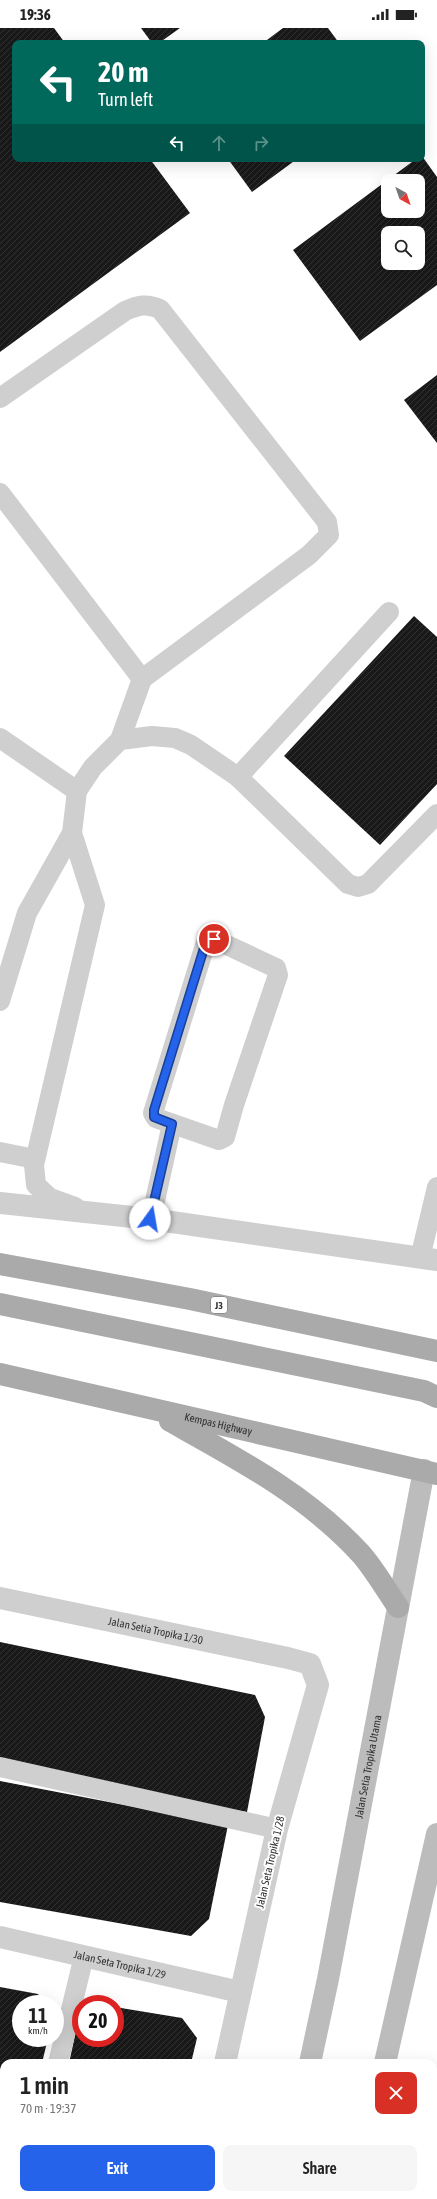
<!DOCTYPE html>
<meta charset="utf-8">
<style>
:root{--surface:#fff;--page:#f6f6f6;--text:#222;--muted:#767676;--accent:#2563eb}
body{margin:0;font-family:"Asap Condensed",sans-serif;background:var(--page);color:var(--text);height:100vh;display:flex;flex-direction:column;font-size:15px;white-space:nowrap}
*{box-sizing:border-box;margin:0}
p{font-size:13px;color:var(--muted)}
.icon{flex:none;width:22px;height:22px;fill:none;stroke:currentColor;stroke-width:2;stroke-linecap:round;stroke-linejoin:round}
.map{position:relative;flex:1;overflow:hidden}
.sheet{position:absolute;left:0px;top:2031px;width:437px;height:140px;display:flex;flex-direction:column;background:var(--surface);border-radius:12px 12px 0 0;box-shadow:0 4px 16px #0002}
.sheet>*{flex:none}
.banner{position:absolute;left:12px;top:12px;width:413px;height:122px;border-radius:8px;box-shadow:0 4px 16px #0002;background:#00695c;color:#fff;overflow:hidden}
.needle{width:26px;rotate:140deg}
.buttons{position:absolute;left:381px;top:146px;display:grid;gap:8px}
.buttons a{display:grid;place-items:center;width:44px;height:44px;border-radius:8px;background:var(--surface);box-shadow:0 4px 16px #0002;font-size:20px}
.speed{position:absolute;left:12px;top:1967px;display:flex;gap:8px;font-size:20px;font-weight:700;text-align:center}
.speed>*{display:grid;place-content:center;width:52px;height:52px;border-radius:50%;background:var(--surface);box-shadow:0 4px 16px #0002;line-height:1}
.speed small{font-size:10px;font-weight:400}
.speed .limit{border:6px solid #d22;background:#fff;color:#111}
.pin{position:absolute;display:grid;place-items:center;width:34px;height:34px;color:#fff;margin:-17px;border:2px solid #fff;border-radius:50%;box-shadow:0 1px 4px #0007}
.me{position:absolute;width:44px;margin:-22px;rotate:13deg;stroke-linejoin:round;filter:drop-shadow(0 0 3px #0008)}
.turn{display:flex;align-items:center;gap:14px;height:84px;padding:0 20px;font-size:18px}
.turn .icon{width:52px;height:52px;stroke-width:2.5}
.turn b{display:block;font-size:28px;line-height:34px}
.lanes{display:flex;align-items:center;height:38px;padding:0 20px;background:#0003;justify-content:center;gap:20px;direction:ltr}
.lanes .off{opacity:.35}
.round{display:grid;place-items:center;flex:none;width:42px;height:42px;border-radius:8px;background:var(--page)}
.head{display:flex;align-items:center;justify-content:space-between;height:68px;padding:0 20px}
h1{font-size:24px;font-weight:600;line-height:30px}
.primary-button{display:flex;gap:8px;margin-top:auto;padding:8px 20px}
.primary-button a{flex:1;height:46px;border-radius:8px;background:var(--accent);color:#fff;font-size:16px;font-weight:600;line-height:46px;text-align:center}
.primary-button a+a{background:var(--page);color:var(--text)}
.status{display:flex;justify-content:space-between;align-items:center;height:28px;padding:0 20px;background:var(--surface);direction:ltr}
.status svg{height:11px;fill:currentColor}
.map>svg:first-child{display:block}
.building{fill:url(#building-hatch);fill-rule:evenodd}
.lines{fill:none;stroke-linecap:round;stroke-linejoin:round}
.service{stroke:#cfcfcf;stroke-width:20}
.minor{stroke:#cfcfcf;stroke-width:22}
.secondary{stroke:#bcbcbc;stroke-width:22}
.primary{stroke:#aaa;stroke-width:22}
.route-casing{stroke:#184099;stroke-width:10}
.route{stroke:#2563eb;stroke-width:7}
.labels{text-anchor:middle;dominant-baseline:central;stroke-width:4;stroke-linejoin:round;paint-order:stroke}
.shield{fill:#fff;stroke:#707070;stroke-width:1}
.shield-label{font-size:10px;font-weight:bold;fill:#323232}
.street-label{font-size:11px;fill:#323232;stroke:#fff}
</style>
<div class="status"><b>19:36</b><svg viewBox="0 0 49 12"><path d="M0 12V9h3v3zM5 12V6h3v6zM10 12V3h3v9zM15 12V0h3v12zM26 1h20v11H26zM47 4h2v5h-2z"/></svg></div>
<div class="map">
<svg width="437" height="2171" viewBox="0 0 437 2171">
<defs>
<pattern id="building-hatch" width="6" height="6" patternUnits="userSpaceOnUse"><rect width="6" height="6" fill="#191919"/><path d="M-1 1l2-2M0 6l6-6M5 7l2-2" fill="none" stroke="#323232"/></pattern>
</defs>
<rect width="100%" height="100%" fill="#fff"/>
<g class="building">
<polygon points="0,0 54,0 65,15 15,15 15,131 150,131 190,185 0,324"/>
<polygon points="141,0 180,0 159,15 152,15"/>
<polygon points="283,0 328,0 339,15 263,15"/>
<path d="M422,128l15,21v108l-77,56 -67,-91 123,-91h6zM388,153h30v30h-30zM388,205h30v30h-30z"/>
<polygon points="228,131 297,131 252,164"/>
<polygon points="437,347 437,415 404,372"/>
<polygon points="414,588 437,609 437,756 380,817 284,728"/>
<polygon points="0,1614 255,1667 265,1689 247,1784 194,1776 0,1736"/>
<polygon points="0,1753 228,1797 209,1891 191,1908 0,1874"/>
<polygon points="0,1959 38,1966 46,1976 21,1976 21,2010 48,2010 42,2035 4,2035 4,2167 11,2167 10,2171 0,2171"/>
<polygon points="115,1979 182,1990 197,2010 191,2035 69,2035 80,1985 81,2010 115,2010"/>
<polygon points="39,2167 161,2167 160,2171 38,2171"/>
</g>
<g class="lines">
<g class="service">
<path d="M0,370l125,-87c13,-6 22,-8 35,-2l167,213 2,13 -20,20 -167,124 -142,-186"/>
<polyline points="0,710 77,763"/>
<polyline points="120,712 152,708 175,710 191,717 238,749 348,856 358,859 368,856 437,786"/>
<polyline points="238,749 389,584"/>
<polyline points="72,805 95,877 34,1137 36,1157 50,1170 75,1179"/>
<polygon points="214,911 276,940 278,947 234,1077 225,1109 219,1112 156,1090 153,1085 205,917"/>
<polyline points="0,973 27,885 72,805 77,763 93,739 120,712 142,651"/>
<polyline points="0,1124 35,1131"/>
<polyline points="151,1191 172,1096"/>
<polyline points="420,1230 437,1159"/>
<polyline points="0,1739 277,1801"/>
<polyline points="58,2035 84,1928"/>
<polyline points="25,2171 26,2167"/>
</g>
<g class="minor">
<polyline points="0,1175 151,1191 437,1232"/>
<path id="s1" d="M0,1570l288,60 22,6 8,21 -41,144 -52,234"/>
<path id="s2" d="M0,1909l240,55"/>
<polyline points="196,2171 197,2167"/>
</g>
<g class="secondary">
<path id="s3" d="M310,2035l18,-84 96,-509"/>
<polyline points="385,2035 437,1806"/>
<polyline points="281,2171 282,2167"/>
<polyline points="355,2171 356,2167"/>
</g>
<g class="primary">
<polyline points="0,1236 190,1271 437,1323"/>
<polyline points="0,1276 424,1363 437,1369"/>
<path id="s4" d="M0,1346l437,100"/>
<path d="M170,1393c68,38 137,74 191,133 14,16 25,36 37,53"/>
</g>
</g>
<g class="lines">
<defs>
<polyline id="route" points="150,1191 172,1096 154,1089 154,1082 205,917 214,911"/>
</defs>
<use href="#route" class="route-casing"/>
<use href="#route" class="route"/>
</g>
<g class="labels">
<rect class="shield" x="211" y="1269" width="16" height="16" rx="3"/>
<g class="shield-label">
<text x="219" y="1277">J3</text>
</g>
<g class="street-label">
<text stroke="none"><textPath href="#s4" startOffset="224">Kempas Highway</textPath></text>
<text stroke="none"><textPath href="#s1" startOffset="159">Jalan Setia Tropika 1/30</textPath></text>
<text stroke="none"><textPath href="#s3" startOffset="302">Jalan Setia Tropika Utama</textPath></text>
<text transform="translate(270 1834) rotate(-77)">Jalan Seta Tropika 1/28</text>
<text stroke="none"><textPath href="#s2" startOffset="123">Jalan Seta Tropika 1/29</textPath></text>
</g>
</g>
</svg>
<div class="buttons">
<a><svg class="needle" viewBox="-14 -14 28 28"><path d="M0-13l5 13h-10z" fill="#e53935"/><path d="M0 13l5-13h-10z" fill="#767676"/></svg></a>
<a><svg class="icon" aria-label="search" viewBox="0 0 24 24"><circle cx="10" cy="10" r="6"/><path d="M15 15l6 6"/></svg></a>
</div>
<div class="speed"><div>11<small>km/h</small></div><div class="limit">20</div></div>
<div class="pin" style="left:214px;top:911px;background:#d93025"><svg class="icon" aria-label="arrive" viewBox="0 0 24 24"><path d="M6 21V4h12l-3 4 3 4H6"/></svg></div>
<svg class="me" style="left:150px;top:1191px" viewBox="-20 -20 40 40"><circle r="19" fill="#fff"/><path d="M0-13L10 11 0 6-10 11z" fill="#2563eb"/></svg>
<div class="banner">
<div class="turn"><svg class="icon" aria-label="left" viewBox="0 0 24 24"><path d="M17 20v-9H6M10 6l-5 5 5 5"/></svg><div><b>20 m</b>Turn left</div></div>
<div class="lanes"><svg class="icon" aria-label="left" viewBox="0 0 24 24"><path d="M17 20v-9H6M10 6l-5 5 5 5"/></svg><svg class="icon off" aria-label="ahead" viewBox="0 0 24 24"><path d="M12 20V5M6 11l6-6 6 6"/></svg><svg class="icon off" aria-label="right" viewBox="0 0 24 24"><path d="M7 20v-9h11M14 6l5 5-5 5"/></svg></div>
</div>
<section class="sheet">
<div class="head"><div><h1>1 min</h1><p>70 m · 19:37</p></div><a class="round" style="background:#d93025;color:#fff"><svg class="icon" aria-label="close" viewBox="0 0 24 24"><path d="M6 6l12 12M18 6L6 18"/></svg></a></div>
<div class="primary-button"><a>Exit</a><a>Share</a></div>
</section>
</div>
